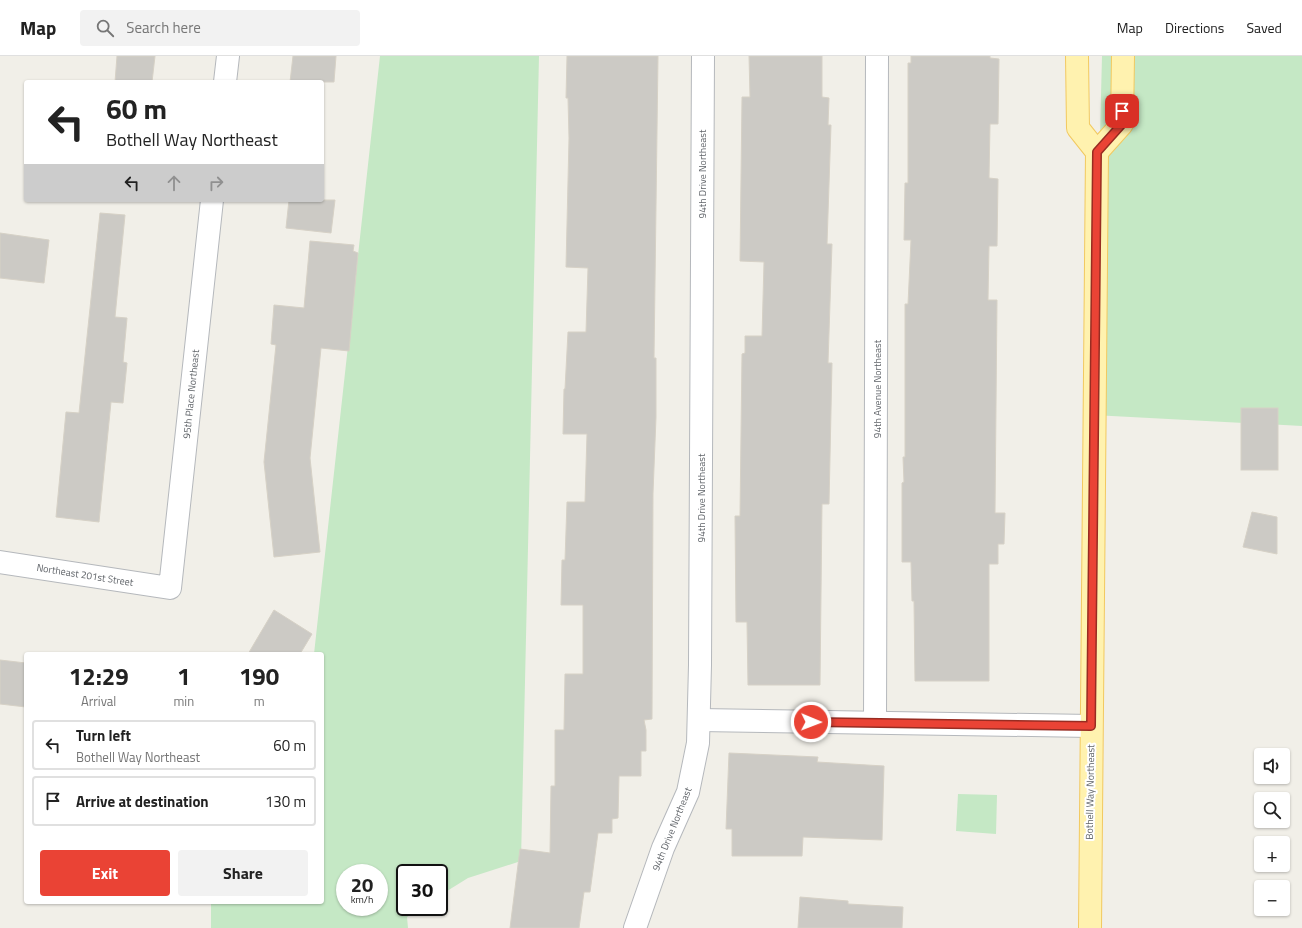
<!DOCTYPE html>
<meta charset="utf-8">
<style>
:root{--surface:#fff;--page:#f2f2f2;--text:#222;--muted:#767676;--line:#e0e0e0;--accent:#ea4335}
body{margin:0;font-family:"Titillium Web",sans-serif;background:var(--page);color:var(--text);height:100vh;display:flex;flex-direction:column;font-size:15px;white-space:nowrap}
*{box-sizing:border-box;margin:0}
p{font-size:13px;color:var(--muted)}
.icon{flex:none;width:22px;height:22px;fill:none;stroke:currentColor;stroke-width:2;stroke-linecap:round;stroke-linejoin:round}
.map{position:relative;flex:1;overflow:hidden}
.drawer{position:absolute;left:24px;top:596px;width:300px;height:252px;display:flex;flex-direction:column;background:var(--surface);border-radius:4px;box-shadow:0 1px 3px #0004}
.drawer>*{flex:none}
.banner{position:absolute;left:24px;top:24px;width:300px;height:122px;border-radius:4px;box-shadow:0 1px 3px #0004;background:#fff;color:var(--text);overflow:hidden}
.tools{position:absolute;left:1254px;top:692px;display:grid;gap:8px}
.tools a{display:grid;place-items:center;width:36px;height:36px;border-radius:4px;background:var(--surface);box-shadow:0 1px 3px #0004;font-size:20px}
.speed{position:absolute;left:336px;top:808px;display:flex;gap:8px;font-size:20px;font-weight:700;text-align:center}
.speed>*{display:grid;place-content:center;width:52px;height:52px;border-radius:50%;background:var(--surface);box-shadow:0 1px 3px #0004;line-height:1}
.speed small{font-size:10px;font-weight:400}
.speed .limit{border:2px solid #111;border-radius:6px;background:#fff;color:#111}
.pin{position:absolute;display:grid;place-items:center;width:34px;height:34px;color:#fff;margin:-17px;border-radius:8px;box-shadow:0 2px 6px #0006}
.me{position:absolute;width:44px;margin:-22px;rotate:91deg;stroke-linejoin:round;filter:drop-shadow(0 0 3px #0008)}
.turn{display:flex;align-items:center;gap:14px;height:84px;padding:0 16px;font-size:18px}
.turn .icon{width:52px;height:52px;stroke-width:2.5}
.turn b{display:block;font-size:28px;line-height:34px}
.lanes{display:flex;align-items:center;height:38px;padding:0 16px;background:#0003;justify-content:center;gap:20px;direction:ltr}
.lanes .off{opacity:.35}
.eta{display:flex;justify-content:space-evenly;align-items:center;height:68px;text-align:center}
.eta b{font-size:24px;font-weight:700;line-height:28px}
.primary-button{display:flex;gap:8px;margin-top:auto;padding:8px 16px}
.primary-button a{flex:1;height:46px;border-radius:4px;background:var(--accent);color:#fff;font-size:16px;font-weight:700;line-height:46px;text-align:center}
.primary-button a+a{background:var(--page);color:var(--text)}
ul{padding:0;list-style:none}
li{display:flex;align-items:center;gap:12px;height:50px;margin:0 8px 6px;padding:0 8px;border:2px solid var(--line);border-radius:4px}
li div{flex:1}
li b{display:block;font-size:15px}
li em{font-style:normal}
header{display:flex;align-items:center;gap:24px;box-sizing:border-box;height:56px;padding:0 20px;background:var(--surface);border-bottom:1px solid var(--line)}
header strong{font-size:19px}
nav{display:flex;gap:22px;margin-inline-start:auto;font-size:14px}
.search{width:280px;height:36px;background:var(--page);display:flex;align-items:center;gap:10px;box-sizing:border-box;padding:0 14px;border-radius:4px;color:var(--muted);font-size:15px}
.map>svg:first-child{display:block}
.green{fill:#c5e8c5;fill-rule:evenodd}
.building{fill:#cccac5;stroke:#d6d1c6}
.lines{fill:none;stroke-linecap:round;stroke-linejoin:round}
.street-casing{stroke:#b5b8bc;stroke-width:24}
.primary-casing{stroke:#f2c960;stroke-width:24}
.street{stroke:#fff;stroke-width:22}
.primary{stroke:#fff2af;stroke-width:22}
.route-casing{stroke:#982c22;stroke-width:10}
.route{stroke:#ea4335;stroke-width:7}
.labels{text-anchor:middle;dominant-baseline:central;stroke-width:4;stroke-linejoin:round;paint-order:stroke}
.street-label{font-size:10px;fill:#5f6368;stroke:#fff}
</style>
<header>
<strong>Map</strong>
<div class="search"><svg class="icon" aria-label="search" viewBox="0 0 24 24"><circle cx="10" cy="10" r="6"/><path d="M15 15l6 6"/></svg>Search here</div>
<nav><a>Map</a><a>Directions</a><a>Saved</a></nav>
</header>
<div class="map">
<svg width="1302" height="872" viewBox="0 0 1302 872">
<rect width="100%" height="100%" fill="#f1efe8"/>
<g class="green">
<path d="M380,0h159l-18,805 -53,17 -29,18v-23h-34v34h17l-15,10 1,11h-197v-26h111v-248h-8zM345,817h34v34h-34z"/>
<polygon points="1102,0 1302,0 1302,370 1093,359"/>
<polygon points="958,738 997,739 996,778 956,775"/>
</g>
<g class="building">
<polygon points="117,0 155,0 152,26 115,26"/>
<polygon points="293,0 336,0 334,26 290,26"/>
<polygon points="567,0 658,0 654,302 656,302 656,361 653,437 652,663 644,664 646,674 646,695 641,695 641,720 619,720 618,762 612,763 612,777 598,777 590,836 584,836 579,872 510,872 520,793 550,797 551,730 555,730 555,674 564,674 565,618 583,618 583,549 561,549 562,504 565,504 567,446 585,446 587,378 563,378 564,333 565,333 568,276 586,276 588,212 566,211 569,82 568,42 566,42"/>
<polygon points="749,0 822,0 822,41 829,42 828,69 831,69 827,188 832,188 828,307 832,307 829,448 822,448 820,629 748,629 747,566 736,566 735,460 740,460 742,298 745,297 745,280 762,280 764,206 740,205 742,41 750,41"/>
<polygon points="911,0 990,0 990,2 999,3 998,68 990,68 989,122 998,123 997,190 989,190 988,244 997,244 995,457 1005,457 1004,488 998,488 998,508 989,508 989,625 915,625 914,545 912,545 911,506 902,506 902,427 904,426 903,401 905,401 905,248 908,248 911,184 904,184 905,127 908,127 908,7 911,7"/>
<polygon points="289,144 335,144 331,177 286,172"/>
<polygon points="100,157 125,159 115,261 127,262 123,306 127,307 123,347 111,346 99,466 56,461 66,356 79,357"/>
<polygon points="0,177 49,184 44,227 0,222"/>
<polygon points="310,185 354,189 353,195 358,197 349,295 321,292 310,402 320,496 274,501 264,406 276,289 271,288 274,249 304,252"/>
<rect x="1241" y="352" width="37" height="62"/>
<polygon points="1252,456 1277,461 1277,498 1243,491"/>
<polygon points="274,554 312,578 300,598 248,598"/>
<polygon points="0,604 26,607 26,651 0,648"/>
<polygon points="729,697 818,701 817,706 884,710 882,784 803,781 802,800 732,800 732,773 726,773"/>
<polygon points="800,841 848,845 848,848 903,851 902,872 798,872"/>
</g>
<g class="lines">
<defs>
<g id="street">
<polyline points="225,26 228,0"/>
<polyline points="0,506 170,532 212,144"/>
<polyline points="699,664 1091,670"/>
<polyline points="875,666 877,0"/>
<polyline points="635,872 663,792 688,736 698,687 700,609 703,0"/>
</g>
<g id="primary">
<polyline points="1077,0 1078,72 1097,96 1090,872"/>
<polyline points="1097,96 1122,68 1123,0"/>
</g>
</defs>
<use href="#street" class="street-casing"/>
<use href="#primary" class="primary-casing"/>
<use href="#street" class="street"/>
<use href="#primary" class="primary"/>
</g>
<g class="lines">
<defs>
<polyline id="route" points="811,666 1091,670 1097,96 1122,68 1122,55"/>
</defs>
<use href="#route" class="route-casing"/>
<use href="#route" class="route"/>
</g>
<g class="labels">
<g class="street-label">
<text transform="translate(702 118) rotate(-90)">94th Drive Northeast</text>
<text transform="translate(877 333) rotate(-90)">94th Avenue Northeast</text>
<text transform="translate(191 338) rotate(-84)">95th Place Northeast</text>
<text transform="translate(701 442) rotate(-90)">94th Drive Northeast</text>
<text transform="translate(85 519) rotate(9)">Northeast 201st Street</text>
<text transform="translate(1090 736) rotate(-89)">Bothell Way Northeast</text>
<text transform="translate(672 773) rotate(-68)">94th Drive Northeast</text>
</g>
</g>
</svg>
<div class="tools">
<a><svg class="icon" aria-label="sound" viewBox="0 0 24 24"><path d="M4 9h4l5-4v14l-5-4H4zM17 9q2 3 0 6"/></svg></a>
<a><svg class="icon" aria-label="search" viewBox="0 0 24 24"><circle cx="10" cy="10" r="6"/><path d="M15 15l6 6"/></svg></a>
<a>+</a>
<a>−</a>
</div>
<div class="speed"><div>20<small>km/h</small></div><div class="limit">30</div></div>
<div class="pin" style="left:1122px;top:55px;background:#d93025"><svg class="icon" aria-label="arrive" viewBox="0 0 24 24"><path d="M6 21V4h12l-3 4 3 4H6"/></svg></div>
<svg class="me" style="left:811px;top:666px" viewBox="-20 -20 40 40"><circle r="17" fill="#ea4335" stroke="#fff" stroke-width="3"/><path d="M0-11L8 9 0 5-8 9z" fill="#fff"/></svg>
<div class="banner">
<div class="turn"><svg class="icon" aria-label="left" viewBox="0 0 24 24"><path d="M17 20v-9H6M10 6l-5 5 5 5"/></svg><div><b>60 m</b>Bothell Way Northeast</div></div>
<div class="lanes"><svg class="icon" aria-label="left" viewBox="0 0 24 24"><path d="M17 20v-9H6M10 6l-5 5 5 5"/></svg><svg class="icon off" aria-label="ahead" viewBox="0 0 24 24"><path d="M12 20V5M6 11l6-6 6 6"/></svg><svg class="icon off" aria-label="right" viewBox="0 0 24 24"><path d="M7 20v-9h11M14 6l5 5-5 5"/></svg></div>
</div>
<section class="drawer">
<div class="eta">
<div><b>12:29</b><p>Arrival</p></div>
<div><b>1</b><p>min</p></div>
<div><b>190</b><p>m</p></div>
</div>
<ul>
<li><svg class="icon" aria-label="left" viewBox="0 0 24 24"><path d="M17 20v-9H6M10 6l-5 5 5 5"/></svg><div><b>Turn left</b><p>Bothell Way Northeast</p></div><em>60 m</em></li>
<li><svg class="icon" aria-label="arrive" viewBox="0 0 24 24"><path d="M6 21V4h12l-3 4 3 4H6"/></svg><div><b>Arrive at destination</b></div><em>130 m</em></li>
</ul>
<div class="primary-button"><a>Exit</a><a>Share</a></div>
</section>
</div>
